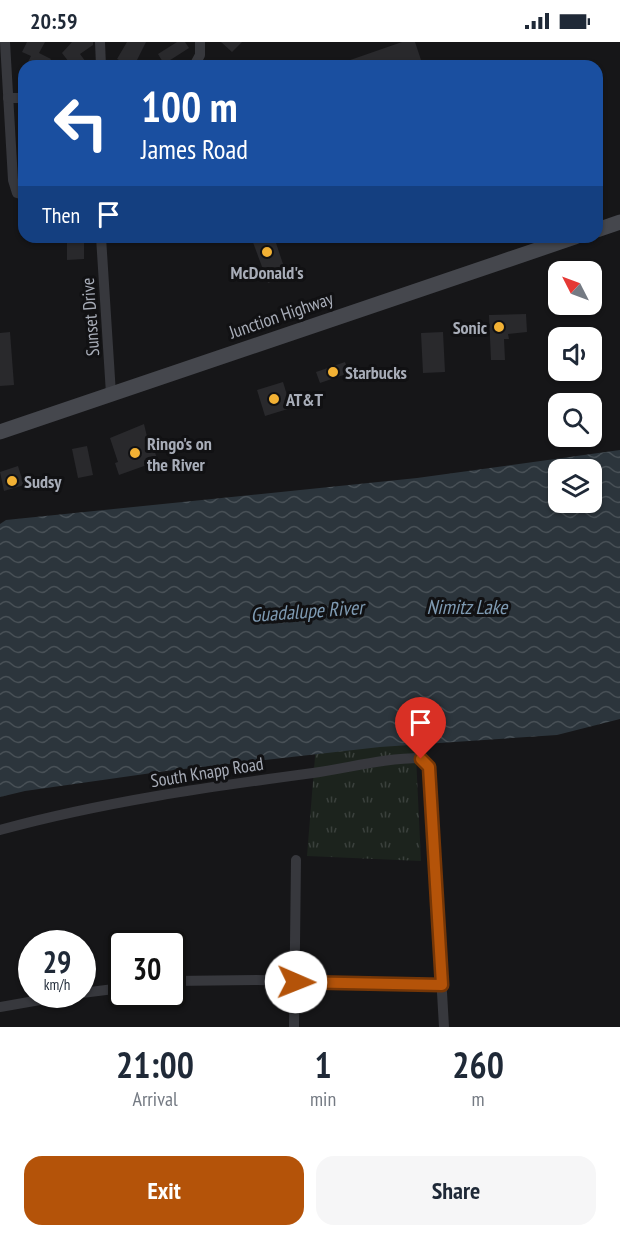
<!DOCTYPE html>
<style>
:root{--surface:#fff;--page:#f6f6f7;--text:#1f2937;--muted:#747a83;--accent:#b45309}
body{margin:0;font-family:"PT Sans Narrow",sans-serif;background:var(--page);color:var(--text);height:100vh;display:flex;flex-direction:column;font-size:22px;white-space:nowrap}
*{box-sizing:border-box;margin:0}
p{font-size:20px;color:var(--muted)}
.icon{flex:none;width:33px;height:33px;fill:none;stroke:currentColor;stroke-width:2;stroke-linecap:round;stroke-linejoin:round}
.map{position:relative;height:985px;overflow:hidden}
.drawer{display:flex;flex-direction:column;background:var(--surface);flex:1}
.drawer>*{flex:none}
.top-card{position:absolute;left:18px;top:18px;width:585px;height:183px;border-radius:18px;box-shadow:0 2px 4px #0004;background:#1a4fa0;color:#fff;overflow:hidden}
.needle{width:39px;rotate:312deg}
.fabs{position:absolute;left:548px;top:219px;display:grid;gap:12px}
.fabs a{display:grid;place-items:center;width:54px;height:54px;border-radius:12px;background:var(--surface);box-shadow:0 2px 4px #0004;font-size:30px}
.speed{position:absolute;left:18px;top:888px;display:flex;gap:12px;font-size:30px;font-weight:700;text-align:center}
.speed>*{display:grid;place-content:center;width:78px;height:78px;border-radius:50%;background:var(--surface);box-shadow:0 2px 4px #0004;line-height:1}
.speed small{font-size:15px;font-weight:400}
.speed .limit{border:3px solid #111;border-radius:9px;background:#fff;color:#111}
.pin{position:absolute;display:grid;place-items:center;width:51px;height:51px;color:#fff;margin:-62px -26px;border-radius:50% 50% 50% 0;rotate:-45deg;box-shadow:0 0 6px #0007}
.pin .icon{rotate:45deg}
.me{position:absolute;width:66px;margin:-33px;rotate:91deg;stroke-linejoin:round;filter:drop-shadow(0 0 4px #0008)}
.turn{display:flex;align-items:center;gap:21px;height:126px;padding:0 24px;font-size:27px}
.turn .icon{width:78px;height:78px;stroke-width:2.5}
.turn b{display:block;font-size:42px;line-height:51px}
.then{display:flex;align-items:center;height:57px;padding:0 24px;background:#0003;gap:12px;font-size:22px}
.eta{display:flex;justify-content:space-evenly;align-items:center;height:102px;text-align:center}
.eta b{font-size:36px;font-weight:700;line-height:42px}
.cta{display:flex;gap:12px;margin-top:auto;padding:12px 24px}
.cta a{flex:1;height:69px;border-radius:18px;background:var(--accent);color:#fff;font-size:24px;font-weight:700;line-height:69px;text-align:center}
.cta a+a{background:var(--page);color:var(--text)}
.status{display:flex;justify-content:space-between;align-items:center;height:42px;padding:0 30px;background:var(--surface);direction:ltr}
.status svg{height:16px;fill:currentColor}
.map>svg:first-child{display:block}
.grass{fill:url(#grass-tufts)}
.water{fill:url(#water-waves);fill-rule:evenodd}
.building{fill:#29292c}
.lines{fill:none;stroke-linecap:round;stroke-linejoin:round}
.street{stroke:#37383d;stroke-width:10}
.secondary{stroke:#45474d;stroke-width:15}
.route-casing{stroke:#753606;stroke-width:15}
.route{stroke:#b45309;stroke-width:10}
.poi-dot{fill:#f2b134;stroke:#111113;stroke-width:2}
.labels{text-anchor:middle;dominant-baseline:central;stroke-width:6;stroke-linejoin:round;paint-order:stroke}
.poi-label{font-size:18px;font-weight:bold;fill:#a8adb8;stroke:#111113;text-anchor:start}
.street-label{font-size:18px;fill:#a8adb8;stroke:#111113}
.water-label{font-size:20px;font-style:italic;fill:#7f9bb3;stroke:#111113}
</style>
<div class="status"><b>20:59</b><svg viewBox="0 0 49 12"><path d="M0 12V9h3v3zM5 12V6h3v6zM10 12V3h3v9zM15 12V0h3v12zM26 1h20v11H26zM47 4h2v5h-2z"/></svg></div>
<div class="map">
<svg width="620" height="985" viewBox="0 0 620 985">
<defs>
<pattern id="grass-tufts" width="24" height="20" patternUnits="userSpaceOnUse" patternTransform="scale(1.5)"><rect width="24" height="20" fill="#1c231d"/><path d="M3 7l-1-3M5 7V3M7 7l1-3M15 17l-1-3M17 17v-4M19 17l1-3" fill="none" stroke="#3a403c"/></pattern>
<pattern id="water-waves" width="16" height="10" patternUnits="userSpaceOnUse" patternTransform="scale(1.5)"><rect width="16" height="10" fill="#2c353c"/><path d="M0 5q4-4 8 0t8 0" fill="none" stroke="#485056"/></pattern>
</defs>
<rect width="100%" height="100%" fill="#161618"/>
<polygon class="grass" points="424,691 424,713 416,714 421,819 307,814 316,702"/>
<path class="water" d="M620,408v269l-63,16 -177,12 -214,24 -141,20 -25,6v-273l6,-4 411,-42zM558,428h33v32h-33z"/>
<g class="building">
<polygon points="27,0 45,0 39,11 51,17 48,24 26,24 31,14 22,10"/>
<polygon points="72,0 93,0 93,3 80,12 89,24 72,24 62,11"/>
<polygon points="127,0 146,0 134,24 121,24 123,20 117,17"/>
<polygon points="177,0 185,0 189,6 164,22 158,12"/>
<polygon points="221,0 242,0 232,10"/>
<polygon points="402,0 415,0 423,24 333,24"/>
<polygon points="67,195 84,195 84,217 67,218"/>
<polygon points="251,195 274,195 287,234 268,241"/>
<polygon points="566,262 589,262 589,267 568,270"/>
<polygon points="526,272 527,290 508,292 509,297 504,297 505,318 491,318 489,273"/>
<polygon points="10,290 14,343 0,344 0,291"/>
<polygon points="443,290 445,330 423,331 421,291"/>
<polygon points="345,320 349,331 320,341 316,330"/>
<polygon points="283,340 291,366 265,374 257,348"/>
<polygon points="144,382 149,403 152,402 158,419 119,433 115,421 118,420 110,396"/>
<polygon points="87,404 93,433 78,436 72,407"/>
<polygon points="18,424 24,443 4,449 0,430"/>
</g>
<g class="lines">
<g class="street">
<polyline points="5,0 13,138 17,151 24,153"/>
<polyline points="100,0 101,24"/>
<polyline points="194,24 200,13 200,0"/>
<polyline points="8,56 24,56"/>
<polyline points="101,195 111,352"/>
<path d="M0,788c102,-28 208,-43 313,-57 36,-5 71,-15 108,-15l8,9 15,260"/>
<polyline points="172,939 257,938 442,943"/>
<polyline points="82,951 122,946"/>
<polyline points="0,965 74,952"/>
<polyline points="294,985 296,818"/>
</g>
<g class="secondary">
<polyline points="597,188 620,180"/>
<polyline points="0,390 575,195"/>
</g>
</g>
<g class="lines">
<defs>
<polyline id="route" points="296,940 442,943 429,725 421,717"/>
</defs>
<use href="#route" class="route-casing"/>
<use href="#route" class="route"/>
</g>
<g class="poi-dot">
<circle cx="267" cy="210" r="6"/>
<circle cx="499" cy="285" r="6"/>
<circle cx="333" cy="330" r="6"/>
<circle cx="274" cy="357" r="6"/>
<circle cx="135" cy="411" r="6"/>
<circle cx="12" cy="439" r="6"/>
</g>
<g class="labels">
<g class="poi-label">
<text x="267" y="230" text-anchor="middle">McDonald's</text>
<text x="487" y="285" text-anchor="end">Sonic</text>
<text x="345" y="330">Starbucks</text>
<text x="286" y="357">AT&amp;T</text>
<text x="147" y="401">Ringo's on<tspan x="147" dy="21">the River</tspan></text>
<text x="24" y="439">Sudsy</text>
</g>
<g class="street-label">
<text transform="translate(281 273) rotate(-19)">Junction Highway</text>
<text transform="translate(90 275) rotate(-94)">Sunset Drive</text>
<text transform="translate(207 730) rotate(-9)">South Knapp Road</text>
</g>
<g class="water-label">
<text x="467" y="565">Nimitz Lake</text>
<text transform="translate(307 569) rotate(-4)">Guadalupe River</text>
</g>
</g>
</svg>
<div class="fabs">
<a><svg class="needle" viewBox="-14 -14 28 28"><path d="M0-13l5 13h-10z" fill="#e53935"/><path d="M0 13l5-13h-10z" fill="#747a83"/></svg></a>
<a><svg class="icon" aria-label="sound" viewBox="0 0 24 24"><path d="M4 9h4l5-4v14l-5-4H4zM17 9q2 3 0 6"/></svg></a>
<a><svg class="icon" aria-label="search" viewBox="0 0 24 24"><circle cx="10" cy="10" r="6"/><path d="M15 15l6 6"/></svg></a>
<a><svg class="icon" aria-label="layers" viewBox="0 0 24 24"><path d="M12 4l9 5-9 5-9-5zM3 14l9 5 9-5"/></svg></a>
</div>
<div class="speed"><div>29<small>km/h</small></div><div class="limit">30</div></div>
<div class="pin" style="left:421px;top:717px;background:#d93025"><svg class="icon" aria-label="arrive" viewBox="0 0 24 24"><path d="M6 21V4h12l-3 4 3 4H6"/></svg></div>
<svg class="me" style="left:296px;top:940px" viewBox="-20 -20 40 40"><circle r="19" fill="#fff"/><path d="M0-13L10 11 0 6-10 11z" fill="#b45309"/></svg>
<div class="top-card">
<div class="turn"><svg class="icon" aria-label="left" viewBox="0 0 24 24"><path d="M17 20v-9H6M10 6l-5 5 5 5"/></svg><div><b>100 m</b>James Road</div></div>
<div class="then">Then<svg class="icon" aria-label="arrive" viewBox="0 0 24 24"><path d="M6 21V4h12l-3 4 3 4H6"/></svg></div>
</div>
</div>
<section class="drawer">
<div class="eta">
<div><b>21:00</b><p>Arrival</p></div>
<div><b>1</b><p>min</p></div>
<div><b>260</b><p>m</p></div>
</div>
<div class="cta"><a>Exit</a><a>Share</a></div>
</section>
